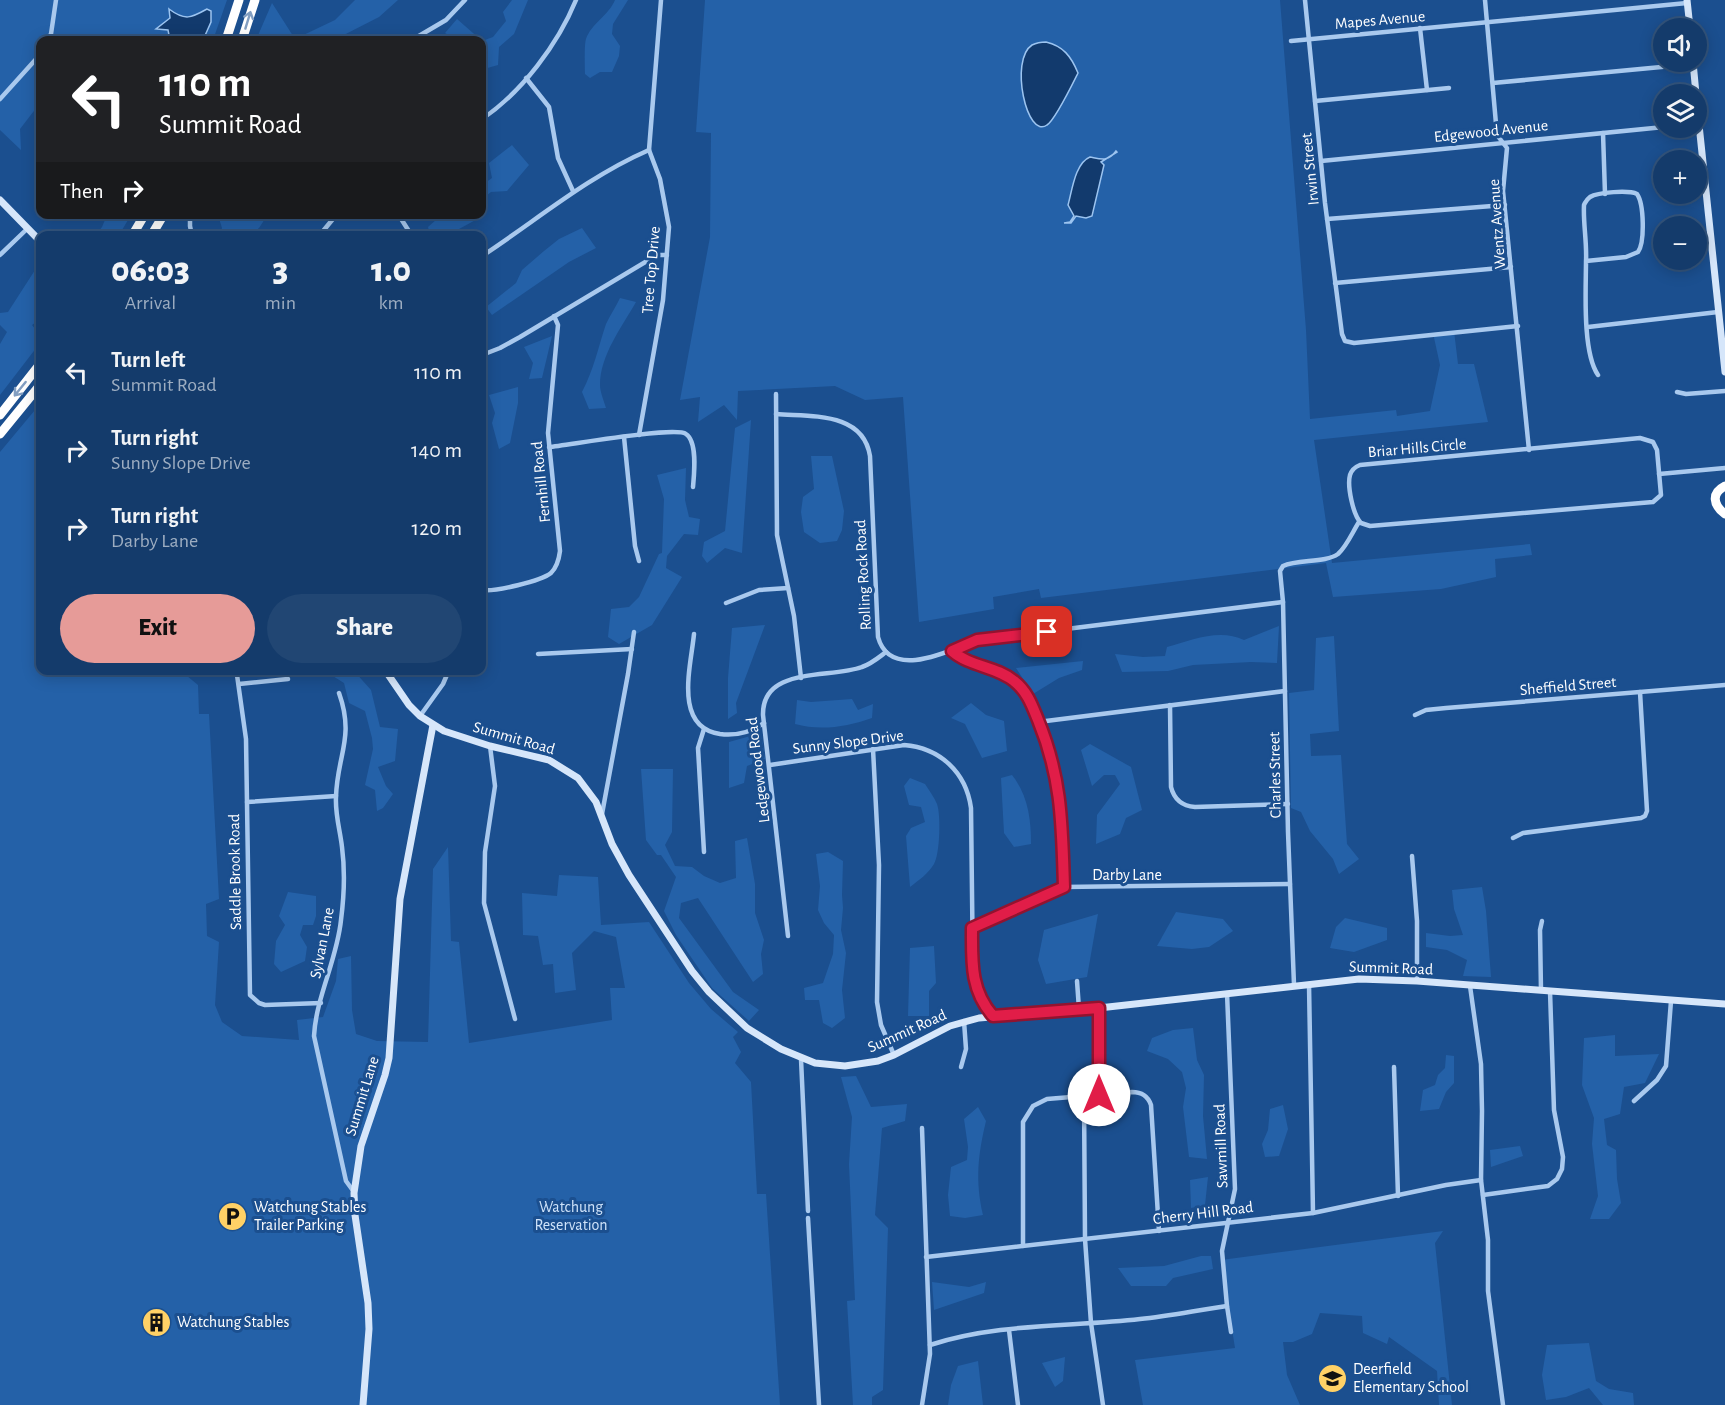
<!DOCTYPE html>
<meta charset="utf-8">
<style>
:root{--surface:#143b6b;--page:#214673;--text:#f1f3f6;--muted:#9dadc1;--line:#33557e;--accent:#e69b98}
body{margin:0;font-family:"Alegreya Sans",sans-serif;background:var(--page);color:var(--text);height:100vh;display:flex;flex-direction:column;font-size:22px;white-space:nowrap}
*{box-sizing:border-box;margin:0}
p{font-size:20px;color:var(--muted)}
.icon{flex:none;width:33px;height:33px;fill:none;stroke:currentColor;stroke-width:2;stroke-linecap:round;stroke-linejoin:round}
.map{position:relative;flex:1;overflow:hidden}
.sheet{position:absolute;left:36px;top:231px;width:450px;height:444px;display:flex;flex-direction:column;background:var(--surface);border-radius:12px;box-shadow:0 3px 15px #0003,0 0 0 2px var(--line)}
.sheet>*{flex:none}
.banner{position:absolute;left:36px;top:36px;width:450px;height:183px;border-radius:12px;box-shadow:0 3px 15px #0003,0 0 0 2px var(--line);background:#202124;color:#fff;overflow:hidden}
.tools{position:absolute;left:1653px;top:18px;display:grid;gap:12px}
.tools a{display:grid;place-items:center;width:54px;height:54px;border-radius:50%;background:var(--surface);box-shadow:0 3px 15px #0003,0 0 0 2px var(--line);font-size:30px}
.pin{position:absolute;display:grid;place-items:center;width:51px;height:51px;color:#fff;margin:-26px;border-radius:12px;box-shadow:0 3px 9px #0006}
.me{position:absolute;width:66px;margin:-33px;rotate:0deg;stroke-linejoin:round;filter:drop-shadow(0 0 4px #0008)}
.turn{display:flex;align-items:center;gap:21px;height:126px;padding:0 24px;font-size:27px}
.turn .icon{width:78px;height:78px;stroke-width:2.5}
.turn b{display:block;font-size:42px;line-height:51px}
.then{display:flex;align-items:center;height:57px;padding:0 24px;background:#0003;gap:12px;font-size:22px}
.eta{display:flex;justify-content:space-evenly;align-items:center;height:102px;text-align:center}
.eta b{font-size:36px;font-weight:800;line-height:42px}
.primary-button{display:flex;gap:12px;margin-top:auto;padding:12px 24px}
.primary-button a{flex:1;height:69px;border-radius:36px;background:var(--accent);color:#111;font-size:24px;font-weight:800;line-height:69px;text-align:center}
.primary-button a+a{background:var(--page);color:var(--text)}
ul{padding:0;list-style:none}
li{display:flex;align-items:center;gap:18px;height:78px;padding:0 24px}
li div{flex:1}
li b{display:block;font-size:22px}
li em{font-style:normal}
.map>svg:first-child{display:block}
.green{fill:#2461a8}
.water{fill:#123a6d;stroke:#9cc4f0;stroke-width:1.5}
.lines{fill:none;stroke-linecap:round;stroke-linejoin:round}
.street{stroke:#a9c9ee;stroke-width:4.5}
.secondary{stroke:#d6e6fa;stroke-width:7}
.highway{stroke:#fff;stroke-width:9}
.oneway{stroke:#829ec1}
.route-casing{stroke:#92132f;stroke-width:15}
.route{stroke:#e11d48;stroke-width:10}
.labels{text-anchor:middle;dominant-baseline:central;stroke-width:6;stroke-linejoin:round;paint-order:stroke}
.street-label{font-size:16px;fill:#fff;stroke:#1b4f8f}
.poi-label{font-size:16px;fill:#fff;stroke:#1b4f8f;text-anchor:start}
.park-label{font-size:16px;fill:#cfe3fa;stroke:#1b4f8f}
</style>
<div class="map">
<svg width="1725" height="1405" viewBox="0 0 1725 1405">
<rect width="100%" height="100%" fill="#1b4f8f"/>
<g class="green">
<polygon points="0,0 227,0 213,40 40,40 40,103 20,129 21,150 0,130"/>
<polygon points="355,0 398,0 379,17 334,40 256,40 272,3 295,39 335,20"/>
<polygon points="512,0 528,0 514,34 499,47 498,65 484,69 482,61 482,41 493,37 506,21 503,12"/>
<path d="M615,0h13l-15,24 -1,10 8,12 -1,10 -7,16h-12l-10,6 -5,-4c0,-8 -1,-29 1,-35 5,-15 23,-24 29,-39z"/>
<polygon points="705,0 1280,0 1306,330 1310,419 1396,410 1397,416 1430,411 1440,365 1433,333 1454,331 1458,364 1474,364 1488,422 1314,440 1332,563 1530,544 1532,555 1495,559 1496,577 1441,589 1333,597 1326,563 1041,598 1039,589 993,597 994,609 919,622 903,397 865,400 835,386 738,391 737,420 724,405 698,422 700,397 680,400 710,237 711,133 696,132"/>
<polygon points="457,19 481,40 457,40 445,33"/>
<polygon points="512,145 529,165 507,191 491,192 482,199 482,185 492,178 489,163"/>
<polygon points="107,215 131,215 119,235 96,235 102,227"/>
<path d="M218,215v-1l51,1c-6,4 -7,11 -13,16 -9,7 -25,5 -36,4l2,-7z"/>
<polygon points="433,215 481,215 481,217 448,235 430,235 428,227 437,219"/>
<polygon points="582,228 596,248 569,262 492,315 486,307 516,283 522,270 544,251 559,239"/>
<polygon points="37,267 40,271 40,319 32,325 40,335 40,343 0,395 0,344 7,332 0,325 0,313 8,312"/>
<path d="M620,298l16,4c-14,25 -36,53 -36,83 0,7 4,16 6,23l-17,1 -7,-17c12,-23 16,-44 24,-68 4,-9 10,-17 14,-26z"/>
<polygon points="552,336 542,378 529,379 533,363 524,347"/>
<polygon points="518,387 518,403 510,443 499,449 492,423 495,413 489,395"/>
<polygon points="40,404 40,670 181,671 198,685 199,714 209,714 219,899 206,904 207,936 219,942 215,1005 222,1022 242,1036 299,1040 297,1020 323,1017 336,981 338,959 351,956 352,1010 356,1034 377,1041 428,1042 433,869 448,847 451,941 459,942 469,1043 612,1020 610,988 625,988 616,937 594,931 572,953 576,990 555,993 553,964 543,965 538,936 523,935 522,893 557,896 559,875 598,877 601,925 649,922 689,983 711,1009 738,1032 733,1037 741,1052 735,1063 751,1082 757,1194 766,1194 780,1405 0,1405 0,452"/>
<polygon points="751,420 742,553 725,548 707,563 702,556 704,542 725,531 735,428"/>
<polygon points="811,456 832,456 844,511 842,530 837,541 820,543 804,532 801,512 803,497 814,489"/>
<polygon points="686,468 685,500 689,517 700,519 698,535 684,534 667,556 666,568 682,577 652,625 619,644 608,637 611,609 629,607 639,597 659,554 662,553 664,499 657,475"/>
<polygon points="765,625 736,703 737,713 728,719 728,678 732,628"/>
<path d="M1279,626l-2,37 -26,-1 -58,3 -25,6 -46,1 -7,-18 28,3 22,-1 2,-9c24,-7 53,-19 77,-7z"/>
<polygon points="1334,636 1339,731 1310,734 1311,756 1341,755 1347,844 1359,859 1339,874 1333,859 1310,831 1301,812 1291,808 1289,693 1314,690 1316,638"/>
<polygon points="1083,661 1082,670 1059,678 1033,694 1016,668"/>
<polygon points="328,671 354,671 371,690 380,727 398,729 395,761 378,767 386,786 393,794 383,808 377,811 375,790 365,785 373,749 372,738 365,711 349,703 344,683 328,673"/>
<path d="M852,699l6,11 15,-6 -1,14c-25,9 -52,13 -77,6l2,-24 14,2z"/>
<polygon points="971,703 986,715 1004,721 1007,751 982,758 965,724 951,718"/>
<polygon points="761,733 765,759 747,766 744,783 729,788 729,742"/>
<polygon points="1090,744 1131,767 1142,810 1126,818 1120,834 1096,844 1097,815 1120,784 1115,775 1104,775 1092,786 1081,750"/>
<polygon points="641,769 673,769 672,832 665,845 675,866 692,867 704,876 720,883 736,878 735,841 747,838 755,884 755,913 764,940 761,954 763,974 753,982 698,898 681,903 679,918 733,992 759,1010 749,1021 712,988 676,935 664,911 676,877 661,855 657,855 646,840"/>
<path d="M1012,775c16,20 19,44 19,69l-17,3 -10,-14 -3,-55z"/>
<path d="M910,778l15,6c4,6 9,13 12,20 4,11 3,50 -3,60 -6,10 -15,16 -24,23l-4,-51 5,-8 14,-6 -4,-15 -12,-2 -5,-19z"/>
<polygon points="828,852 843,861 842,895 843,908 841,930 846,953 842,990 845,1018 832,1028 823,1023 819,1000 805,1000 804,988 823,983 833,954 834,935 824,923 818,910 820,886 816,854"/>
<polygon points="1482,887 1486,911 1491,977 1463,976 1467,960 1447,950 1426,947 1426,933 1450,936 1463,935 1454,909 1452,890"/>
<polygon points="288,892 316,896 316,916 313,925 303,925 300,935 307,947 305,961 281,972 274,964 276,941 285,925 279,916"/>
<polygon points="1176,912 1223,919 1233,931 1209,947 1192,949 1157,946"/>
<polygon points="1098,914 1087,977 1046,984 1038,960 1044,930"/>
<polygon points="1345,918 1387,928 1387,940 1354,952 1330,948 1336,927"/>
<polygon points="934,946 936,983 929,991 929,1016 908,1016 910,948"/>
<polygon points="1193,1028 1197,1060 1204,1075 1203,1116 1207,1159 1189,1157 1183,1107 1186,1088 1182,1072 1168,1059 1147,1051 1152,1038 1173,1030"/>
<polygon points="1615,1035 1615,1056 1659,1054 1645,1083 1624,1087 1620,1114 1604,1119 1607,1145 1616,1150 1617,1179 1621,1203 1609,1219 1590,1219 1598,1196 1592,1144 1594,1118 1582,1085 1584,1038"/>
<polygon points="1446,1055 1454,1056 1454,1083 1446,1092 1439,1109 1420,1111 1423,1090 1435,1085 1438,1075 1445,1068"/>
<polygon points="856,1076 871,1107 907,1104 905,1121 882,1128 875,1215 888,1228 883,1390 872,1397 872,1405 853,1405 847,1301 855,1300 849,1164 852,1117 841,1077"/>
<polygon points="1283,1105 1288,1129 1279,1156 1265,1157 1262,1144 1268,1130 1270,1109"/>
<path d="M978,1107l8,14c-8,34 -11,59 -3,94l-18,3 -15,-2 -2,-21 3,-28 16,-7 1,-13 -4,-28z"/>
<polygon points="1520,1146 1523,1156 1491,1167 1490,1150"/>
<polygon points="1208,1177 1205,1205 1191,1208 1190,1180"/>
<polygon points="1443,1231 1435,1243 1452,1405 1439,1405 1437,1371 1389,1337 1387,1344 1363,1333 1362,1316 1320,1313 1312,1334 1293,1342 1283,1342 1287,1375 1300,1405 1143,1405 1135,1360 1235,1348 1221,1260"/>
<polygon points="1201,1256 1211,1256 1213,1269 1173,1278 1166,1286 1131,1286 1118,1268 1164,1266"/>
<polygon points="932,1282 969,1287 986,1282 984,1293 934,1310"/>
<polygon points="1589,1343 1596,1381 1609,1389 1633,1393 1634,1405 1603,1405 1589,1388 1566,1397 1546,1400 1542,1375 1547,1345"/>
<polygon points="1065,1357 1063,1381 1055,1387 1042,1363"/>
<polygon points="978,1361 983,1405 948,1405 951,1385 958,1366"/>
</g>
<g class="water">
<path d="M169,9c16,12 22,9 38,0l4,2v11l-8,18h-33l-2,-10 -12,-1 14,-11z"/>
<path d="M1046,42c17,4 25,14 32,31 -5,10 -23,47 -31,52 -20,15 -38,-65 -15,-80 4,-2 9,-3 14,-3z"/>
<path d="M1116,151l1,1 -16,10 3,3 -12,51 -6,2 -10,-2 -5,7h-7l6,-1 4,-6 -6,-11c4,-14 7,-42 22,-48 11,2 18,5 26,-6z"/>
</g>
<g class="lines">
<g class="street">
<polyline points="1305,0 1325,203 1342,334 1345,341 1354,343 1518,326"/>
<polyline points="1485,0 1497,135 1507,148 1503,191 1529,450"/>
<polyline points="1420,28 1427,90"/>
<polyline points="47,40 51,34 56,0"/>
<polyline points="412,40 446,20 465,0"/>
<polyline points="1291,41 1687,3"/>
<polyline points="526,78 549,107 558,158 573,191"/>
<polyline points="1493,83 1693,64"/>
<polyline points="0,99 37,58 40,52"/>
<polyline points="1315,101 1449,88"/>
<path d="M482,119c40,-27 76,-75 94,-119"/>
<polyline points="1603,133 1605,194"/>
<polyline points="1321,161 1664,127"/>
<polyline points="190,214 190,226 192,236"/>
<polyline points="398,214 412,236"/>
<polyline points="1327,219 1505,205"/>
<polyline points="319,236 337,214"/>
<polyline points="0,255 28,228"/>
<path d="M482,256c55,-36 105,-79 167,-106"/>
<path d="M1586,261l40,-4 12,-5c7,-10 6,-48 -1,-58 -8,-4 -39,-2 -47,3 -4,3 -4,4 -6,8 -1,18 3,37 2,56 0,27 -4,91 12,114"/>
<polyline points="1335,283 1511,267"/>
<polyline points="1588,327 1718,312"/>
<polyline points="482,355 500,348 520,337 657,255 667,255"/>
<polyline points="1677,392 1686,394 1725,391"/>
<polyline points="776,394 777,535 794,616 801,678"/>
<path d="M776,414c34,3 87,-3 94,42l8,181c12,44 71,14 99,3l306,-38"/>
<polyline points="639,435 663,300 669,227 660,179 649,150 661,0"/>
<polyline points="624,437 635,546 639,561"/>
<path d="M1640,438l13,4 4,8 4,45 -8,7 -283,24 -9,-3c-8,-8 -14,-37 -11,-48 2,-6 5,-8 10,-10z"/>
<path d="M549,447c20,-2 126,-21 137,-13 12,8 8,41 7,53"/>
<polyline points="1659,474 1725,468"/>
<path d="M482,590c13,2 59,-9 69,-17 6,-6 8,-14 9,-22l-12,-118 10,-108 -4,-9"/>
<polyline points="726,603 759,590 788,588"/>
<path d="M694,634c-3,32 -21,93 26,100 16,2 31,-2 44,-11"/>
<path d="M952,651c18,16 44,15 62,30 13,10 18,24 24,39 11,27 21,59 23,89 2,26 2,52 3,78"/>
<polyline points="538,654 632,649"/>
<polyline points="237,675 246,739 250,995 259,1003 265,1005 321,1003"/>
<polyline points="239,684 288,679"/>
<path d="M339,693c16,45 -2,62 -3,104 -1,17 4,33 6,50 3,23 2,50 -1,73 -4,40 -25,77 -27,116l32,145 8,11"/>
<path d="M1170,705l1,82c3,12 11,19 24,20l93,-3"/>
<polyline points="1415,715 1426,710 1446,708 1725,685"/>
<polyline points="420,716 443,684 449,670"/>
<polyline points="1038,722 1285,691"/>
<polyline points="704,729 698,748 704,852"/>
<polyline points="490,746 495,786 485,852 484,903 515,1019"/>
<polyline points="873,749 879,865 877,1002 881,1025 894,1055"/>
<path d="M770,765l134,-20c36,3 62,27 67,63l2,168 6,21 14,19"/>
<polyline points="247,802 336,796"/>
<polyline points="602,814 628,674 634,632"/>
<polyline points="1513,838 1523,833 1641,818 1645,816 1647,811 1640,692"/>
<polyline points="1412,856 1417,921 1417,981"/>
<polyline points="972,929 1064,887 1290,884"/>
<path d="M788,936l-25,-221c-1,-49 66,-36 99,-48 9,-3 16,-9 24,-15"/>
<polyline points="1077,981 1079,1009"/>
<polyline points="1309,984 1313,1213"/>
<path d="M1294,985l-6,-153 -5,-230 -3,-31 3,-5c15,-7 42,-3 55,-12 9,-8 15,-23 21,-32"/>
<polyline points="1470,986 1481,1064 1482,1111 1481,1180 1488,1240 1488,1291 1503,1405"/>
<polyline points="1541,991 1540,930 1542,921"/>
<polyline points="1227,993 1235,1189 1222,1251 1227,1306 1231,1332"/>
<polyline points="801,1059 808,1211"/>
<polyline points="961,1067 966,1049 964,1021"/>
<polyline points="1394,1067 1398,1196"/>
<polyline points="1099,1095 1099,1008"/>
<polyline points="1084,1096 1085,1239 1091,1323 1103,1405"/>
<polyline points="1634,1101 1657,1080 1666,1066 1671,1001"/>
<polyline points="1483,1195 1548,1186 1557,1179 1562,1169 1563,1157 1554,1110 1550,991"/>
<polyline points="808,1218 819,1405"/>
<path d="M1023,1246v-124l10,-16 14,-7 85,-7c9,0 16,4 19,13l8,126"/>
<polyline points="926,1257 1313,1213 1446,1185 1481,1180"/>
<polyline points="1009,1330 1018,1405"/>
<path d="M930,1345c67,-22 140,-18 210,-26 29,-3 58,-9 87,-13"/>
<polyline points="922,1405 930,1354 922,1128"/>
</g>
<g class="secondary">
<polyline points="1687,0 1690,28"/>
<polyline points="1693,62 1696,94"/>
<polyline points="1696,96 1725,372"/>
<polyline points="0,200 40,241"/>
<polyline points="385,670 409,705 420,716 444,731 490,746 549,760 578,778 596,802 612,844 629,875 692,971 709,992 747,1028 781,1049 815,1063 845,1066 878,1061 894,1055 950,1026 979,1018 1099,1008 1359,979 1417,981 1725,1004"/>
<polyline points="363,1405 369,1329 368,1303 355,1215 354,1193 361,1146 385,1075 389,1058 400,899 433,725"/>
</g>
<g class="highway">
<polyline points="226,40 239,0"/>
<polyline points="242,40 255,0"/>
<polyline points="132,236 145,214"/>
<polyline points="151,236 164,214"/>
<polyline points="0,415 40,364"/>
<polyline points="0,434 40,385"/>
<path d="M1725,486c-14,7 -12,19 0,28"/>
</g>
</g>
<defs><path id="oneway-shaft" d="M-6 0H5M1.5-3L5.5 0L1.5 3" fill="none" stroke-width="1.6" stroke-linecap="round" stroke-linejoin="round" transform="scale(1.5)"/></defs>
<g class="oneway">
<use href="#oneway-shaft" transform="translate(248 20) rotate(-73)"/>
<use href="#oneway-shaft" transform="translate(20 389) rotate(129)"/>
</g>
<g class="lines">
<defs>
<path id="route" d="M1047,632l-70,8 -25,11c18,16 44,15 62,30 13,10 18,24 24,39 24,58 24,105 26,167l-92,41c0,33 -2,62 21,88l106,-8v87"/>
</defs>
<use href="#route" class="route-casing"/>
<use href="#route" class="route"/>
</g>
<defs>
<symbol id="parking-disc" viewBox="-11 -11 22 22"><circle r="9.5" fill="#ffd166" stroke="#1b4f8f"/><path d="M-3.5-5.5H1a3.5 3.5 0 0 1 0 7H-1V5.5H-3.5ZM-1-3.4V-.6H.8a1.4 1.4 0 0 0 0-2.8Z" fill="#111"/></symbol>
<symbol id="building-disc" viewBox="-11 -11 22 22"><circle r="9.5" fill="#ffd166" stroke="#1b4f8f"/><path d="M-4-6H4V6H1V3H-1V6H-4ZM-2.5-4.3h1.7v1.8h-1.7ZM.8-4.3h1.7v1.8H.8ZM-2.5-1h1.7V.8h-1.7ZM.8-1h1.7V.8H.8Z" fill="#111"/></symbol>
<symbol id="school-disc" viewBox="-11 -11 22 22"><circle r="9.5" fill="#ffd166" stroke="#1b4f8f"/><path d="M0-5L7-2L0 1L-7-2ZM-4 1L0 2.5L4 1V4Q0 6-4 4Z" fill="#111"/></symbol>
</defs>
<g fill-rule="evenodd">
<use href="#parking-disc" x="216" y="1200" width="33" height="33"/>
<use href="#building-disc" x="140" y="1306" width="33" height="33"/>
<use href="#school-disc" x="1316" y="1362" width="33" height="33"/>
</g>
<g class="labels">
<g class="street-label">
<text transform="translate(1380 20) rotate(-5)">Mapes Avenue</text>
<text transform="translate(1491 131) rotate(-6)">Edgewood Avenue</text>
<text transform="translate(1310 169) rotate(-96)">Irwin Street</text>
<text transform="translate(1497 224) rotate(-94)">Wentz Avenue</text>
<text transform="translate(651 270) rotate(-85)">Tree Top Drive</text>
<text transform="translate(1417 448) rotate(-5)">Briar Hills Circle</text>
<text transform="translate(541 482) rotate(-96)">Fernhill Road</text>
<text transform="translate(863 575) rotate(-93)">Rolling Rock Road</text>
<text transform="translate(1568 686) rotate(-5)">Sheffield Street</text>
<text transform="translate(514 738) rotate(16)">Summit Road</text>
<text transform="translate(848 742) rotate(-7)">Sunny Slope Drive</text>
<text transform="translate(758 770) rotate(-97)">Ledgewood Road</text>
<text transform="translate(1275 775) rotate(-91)">Charles Street</text>
<text transform="translate(235 872) rotate(-91)">Saddle Brook Road</text>
<text x="1127" y="875">Darby Lane</text>
<text transform="translate(322 943) rotate(-79)">Sylvan Lane</text>
<text transform="translate(1391 968) rotate(2)">Summit Road</text>
<text transform="translate(907 1031) rotate(-24)">Summit Road</text>
<text transform="translate(362 1096) rotate(-73)">Summit Lane</text>
<text transform="translate(1221 1146) rotate(-92)">Sawmill Road</text>
<text transform="translate(1203 1213) rotate(-7)">Cherry Hill Road</text>
</g>
<g class="poi-label">
<text x="254" y="1207">Watchung Stables<tspan x="254" dy="18">Trailer Parking</tspan></text>
<text x="177" y="1322">Watchung Stables</text>
<text x="1353" y="1369">Deerfield<tspan x="1353" dy="18">Elementary School</tspan></text>
</g>
<g class="park-label">
<text x="571" y="1207">Watchung<tspan x="571" dy="18">Reservation</tspan></text>
</g>
</g>
</svg>
<div class="tools">
<a><svg class="icon" aria-label="sound" viewBox="0 0 24 24"><path d="M4 9h4l5-4v14l-5-4H4zM17 9q2 3 0 6"/></svg></a>
<a><svg class="icon" aria-label="layers" viewBox="0 0 24 24"><path d="M12 4l9 5-9 5-9-5zM3 14l9 5 9-5"/></svg></a>
<a>+</a>
<a>−</a>
</div>
<div class="pin" style="left:1047px;top:632px;background:#d93025"><svg class="icon" aria-label="arrive" viewBox="0 0 24 24"><path d="M6 21V4h12l-3 4 3 4H6"/></svg></div>
<svg class="me" style="left:1099px;top:1095px" viewBox="-20 -20 40 40"><circle r="19" fill="#fff"/><path d="M0-13L10 11 0 6-10 11z" fill="#e11d48"/></svg>
<div class="banner">
<div class="turn"><svg class="icon" aria-label="left" viewBox="0 0 24 24"><path d="M17 20v-9H6M10 6l-5 5 5 5"/></svg><div><b>110 m</b>Summit Road</div></div>
<div class="then">Then<svg class="icon" aria-label="right" viewBox="0 0 24 24"><path d="M7 20v-9h11M14 6l5 5-5 5"/></svg></div>
</div>
<section class="sheet">
<div class="eta">
<div><b>06:03</b><p>Arrival</p></div>
<div><b>3</b><p>min</p></div>
<div><b>1.0</b><p>km</p></div>
</div>
<ul>
<li><svg class="icon" aria-label="left" viewBox="0 0 24 24"><path d="M17 20v-9H6M10 6l-5 5 5 5"/></svg><div><b>Turn left</b><p>Summit Road</p></div><em>110 m</em></li>
<li><svg class="icon" aria-label="right" viewBox="0 0 24 24"><path d="M7 20v-9h11M14 6l5 5-5 5"/></svg><div><b>Turn right</b><p>Sunny Slope Drive</p></div><em>140 m</em></li>
<li><svg class="icon" aria-label="right" viewBox="0 0 24 24"><path d="M7 20v-9h11M14 6l5 5-5 5"/></svg><div><b>Turn right</b><p>Darby Lane</p></div><em>120 m</em></li>
</ul>
<div class="primary-button"><a>Exit</a><a>Share</a></div>
</section>
</div>
